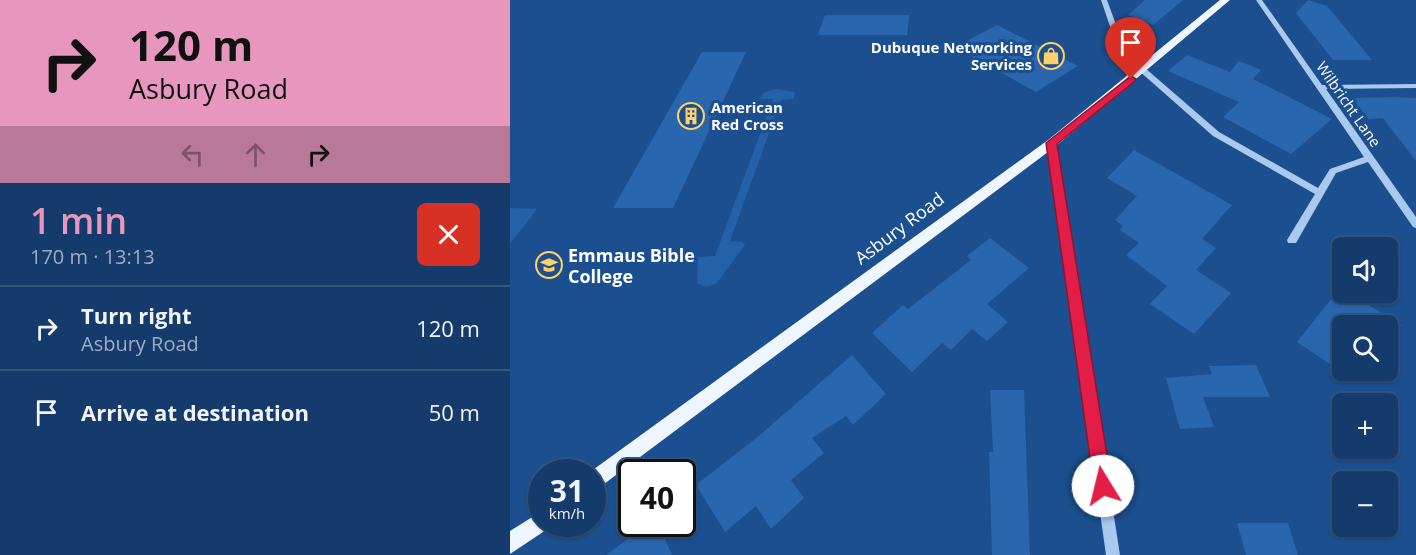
<!DOCTYPE html>
<meta charset="utf-8">
<style>
:root{--surface:#143b6b;--page:#1d4271;--text:#f1f3f6;--muted:#9dadc1;--line:#33557e;--accent:#e797bd}
body{margin:0;font-family:"Open Sans",sans-serif;background:var(--page);color:var(--text);height:100vh;display:flex;flex-direction:column;font-size:22px;white-space:nowrap}
*{box-sizing:border-box;margin:0}
p{font-size:20px;color:var(--muted)}
.icon{flex:none;width:33px;height:33px;fill:none;stroke:currentColor;stroke-width:2;stroke-linecap:round;stroke-linejoin:round}
.map{position:relative;flex:1;overflow:hidden}
.sheet{display:flex;flex-direction:column;background:var(--surface);width:510px}
.sheet>*{flex:none}
.top-card{background:#e797bd;color:#111;overflow:hidden}
.buttons{position:absolute;left:822px;top:237px;display:grid;gap:12px}
.buttons a{display:grid;place-items:center;width:66px;height:66px;border-radius:9px;background:var(--surface);box-shadow:0 2px 4px #0004,0 0 0 2px var(--line);font-size:30px}
.speed{position:absolute;left:18px;top:459px;display:flex;gap:12px;font-size:30px;font-weight:700;text-align:center}
.speed>*{display:grid;place-content:center;width:78px;height:78px;border-radius:50%;background:var(--surface);box-shadow:0 2px 4px #0004,0 0 0 2px var(--line);line-height:1}
.speed small{font-size:15px;font-weight:400}
.speed .limit{border:3px solid #111;border-radius:9px;background:#fff;color:#111}
.pin{position:absolute;display:grid;place-items:center;width:51px;height:51px;color:#fff;margin:-62px -26px;border-radius:50% 50% 50% 0;rotate:-45deg;box-shadow:0 0 6px #0007}
.pin .icon{rotate:45deg}
.me{position:absolute;width:66px;margin:-33px;rotate:351deg;stroke-linejoin:round;filter:drop-shadow(0 0 4px #0008)}
.turn{display:flex;align-items:center;gap:21px;height:126px;padding:0 30px;font-size:27px}
.turn .icon{width:78px;height:78px;stroke-width:2.5}
.turn b{display:block;font-size:42px;line-height:51px}
.lanes{display:flex;align-items:center;height:57px;padding:0 30px;background:#0003;justify-content:center;gap:30px;direction:ltr}
.lanes .off{opacity:.35}
.round{display:grid;place-items:center;flex:none;width:63px;height:63px;border-radius:9px;background:var(--page)}
.summary{display:flex;align-items:center;justify-content:space-between;height:102px;padding:0 30px}
h1{font-size:36px;font-weight:600;line-height:45px;color:var(--accent)}
ul{padding:0;list-style:none}
li{display:flex;align-items:center;gap:18px;height:84px;padding:0 30px;border-top:2px solid var(--line)}
li div{flex:1}
li b{display:block;font-size:22px}
li em{font-style:normal}
main{display:flex;flex:1;min-height:0}
.map>svg:first-child{display:block}
.green{fill:#2461a8}
.building{fill:#2a66ad}
.lines{fill:none;stroke-linecap:round;stroke-linejoin:round}
.minor{fill:#a9c9ee;fill-rule:evenodd}
.major{fill:#f0f6ff;fill-rule:evenodd}
.route{fill:#e11d48;stroke:#92132f;stroke-width:1.5}
.labels{text-anchor:middle;dominant-baseline:central;stroke-width:6;stroke-linejoin:round;paint-order:stroke}
.far-poi-label{font-size:15px;font-weight:bold;fill:#fff;stroke:#1b4f8f;text-anchor:end}
.far-street-label{font-size:15px;fill:#fff;stroke:#1b4f8f}
.street-label{font-size:18px;fill:#fff;stroke:#1b4f8f}
.poi-label{font-size:18px;font-weight:bold;fill:#fff;stroke:#1b4f8f;text-anchor:start}
</style>
<main>
<section class="sheet">
<div class="top-card">
<div class="turn"><svg class="icon" aria-label="right" viewBox="0 0 24 24"><path d="M7 20v-9h11M14 6l5 5-5 5"/></svg><div><b>120 m</b>Asbury Road</div></div>
<div class="lanes"><svg class="icon off" aria-label="left" viewBox="0 0 24 24"><path d="M17 20v-9H6M10 6l-5 5 5 5"/></svg><svg class="icon off" aria-label="ahead" viewBox="0 0 24 24"><path d="M12 20V5M6 11l6-6 6 6"/></svg><svg class="icon" aria-label="right" viewBox="0 0 24 24"><path d="M7 20v-9h11M14 6l5 5-5 5"/></svg></div>
</div>
<div class="summary"><div><h1>1 min</h1><p>170 m · 13:13</p></div><a class="round" style="background:#d93025;color:#fff"><svg class="icon" aria-label="close" viewBox="0 0 24 24"><path d="M6 6l12 12M18 6L6 18"/></svg></a></div>
<ul>
<li><svg class="icon" aria-label="right" viewBox="0 0 24 24"><path d="M7 20v-9h11M14 6l5 5-5 5"/></svg><div><b>Turn right</b><p>Asbury Road</p></div><em>120 m</em></li>
<li><svg class="icon" aria-label="arrive" viewBox="0 0 24 24"><path d="M6 21V4h12l-3 4 3 4H6"/></svg><div><b>Arrive at destination</b></div><em>50 m</em></li>
</ul>
</section>
<div class="map">
<svg width="906" height="555" viewBox="0 0 906 555">
<rect width="100%" height="100%" fill="#1b4f8f"/>
<g class="green">
<path d="M266,89l19,3 -1,7 -13,1 -51,141 13,1 2,3 -28,38c-6,4 -13,5 -20,0l1,-26 17,-1 58,-157h-14l6,-7z"/>
<polygon points="0,208 27,209 0,244"/>
</g>
<g class="building">
<polygon points="635,0 673,0 643,25 618,15"/>
<polygon points="798,0 817,6 862,60 823,60 786,13"/>
<polygon points="315,15 399,15 397,35 308,35"/>
<polygon points="487,25 568,66 526,92 445,47"/>
<polygon points="192,52 236,52 163,208 103,208"/>
<polygon points="677,55 720,72 729,61 751,70 743,79 822,119 781,154 713,117 729,102 658,71"/>
<polygon points="885,97 906,98 906,161 873,118 858,119 842,98"/>
<polygon points="624,150 722,205 692,239 706,248 686,270 721,293 684,334 640,304 657,286 616,255 629,243 610,230 613,226 605,220 627,196 597,178"/>
<polygon points="480,238 519,268 477,304 498,322 477,341 462,329 441,350 432,343 402,372 362,333 393,305 398,309 461,260 457,256"/>
<polygon points="830,288 832,292 838,292 892,326 832,326 832,372 787,342"/>
<polygon points="342,355 376,394 343,425 336,416 302,438 314,453 281,480 294,498 261,529 246,506 215,532 186,485 250,435"/>
<polygon points="746,365 760,397 693,397 704,427 670,429 656,378 702,374 699,366"/>
<polygon points="480,390 514,390 520,555 482,555 479,452 483,452"/>
<polygon points="727,523 778,523 788,555 736,555"/>
<polygon points="138,524 148,524 162,555 96,555"/>
</g>
<g class="lines">
<g class="minor">
<polygon points="591,0 597,0 626,79 625,81 618,79"/>
<polygon points="746,0 752,0 812,85 906,84 906,88 816,89 906,217 906,228 903,227 858,162 826,173 786,243 778,243 777,240 805,194 703,136 628,70 635,68 709,132 808,188 820,169 854,157"/>
<polygon points="542,140 546,143 610,555 596,555 538,143"/>
</g>
<g class="major">
<polygon points="710,0 720,0 546,146 82,493 82,472 80,472 538,140"/>
<polygon points="32,511 32,524 41,524 39,528 0,554 0,531"/>
</g>
</g>
<polygon class="route" points="621,76 626,79 625,81 547,144 602,486 600,493 593,495 587,493 584,486 536,143"/>
<defs>
<symbol id="shop-ring" viewBox="-11 -11 22 22"><circle r="9.5" fill="#1b4f8f" stroke="#ffd166" stroke-width="1.5"/><path d="M-5-2.5h2.3a2.7 3.5 0 0 1 5.4 0H5L5.5 6h-11ZM-1.5-2.5h3a1.5 2.3 0 0 0-3 0Z" fill="#ffd166"/></symbol>
<symbol id="building-ring" viewBox="-11 -11 22 22"><circle r="9.5" fill="#1b4f8f" stroke="#ffd166" stroke-width="1.5"/><path d="M-4-6H4V6H1V3H-1V6H-4ZM-2.5-4.3h1.7v1.8h-1.7ZM.8-4.3h1.7v1.8H.8ZM-2.5-1h1.7V.8h-1.7ZM.8-1h1.7V.8H.8Z" fill="#ffd166"/></symbol>
<symbol id="university-ring" viewBox="-11 -11 22 22"><circle r="9.5" fill="#1b4f8f" stroke="#ffd166" stroke-width="1.5"/><path d="M0-5L7-2L0 1L-7-2ZM-4 1L0 2.5L4 1V4Q0 6-4 4Z" fill="#ffd166"/></symbol>
</defs>
<g fill-rule="evenodd">
<use href="#shop-ring" x="526" y="41" width="30" height="30"/>
<use href="#building-ring" x="166" y="101" width="30" height="30"/>
<use href="#university-ring" x="24" y="250" width="30" height="30"/>
</g>
<g class="labels">
<g class="far-poi-label">
<text x="522" y="47">Dubuque Networking<tspan x="522" dy="17">Services</tspan></text>
<text x="201" y="107" text-anchor="start">American<tspan x="201" dy="17">Red Cross</tspan></text>
</g>
<g class="far-street-label">
<text transform="translate(839 104) rotate(55)">Wilbricht Lane</text>
</g>
<g class="street-label">
<text transform="translate(389 228) rotate(-37)">Asbury Road</text>
</g>
<g class="poi-label">
<text x="58" y="255">Emmaus Bible<tspan x="58" dy="21">College</tspan></text>
</g>
</g>
</svg>
<div class="buttons">
<a><svg class="icon" aria-label="sound" viewBox="0 0 24 24"><path d="M4 9h4l5-4v14l-5-4H4zM17 9q2 3 0 6"/></svg></a>
<a><svg class="icon" aria-label="search" viewBox="0 0 24 24"><circle cx="10" cy="10" r="6"/><path d="M15 15l6 6"/></svg></a>
<a>+</a>
<a>−</a>
</div>
<div class="speed"><div>31<small>km/h</small></div><div class="limit">40</div></div>
<div class="pin" style="left:621px;top:79px;background:#d93025"><svg class="icon" aria-label="arrive" viewBox="0 0 24 24"><path d="M6 21V4h12l-3 4 3 4H6"/></svg></div>
<svg class="me" style="left:593px;top:486px" viewBox="-20 -20 40 40"><circle r="19" fill="#fff"/><path d="M0-13L10 11 0 6-10 11z" fill="#e11d48"/></svg>
</div>
</main>
